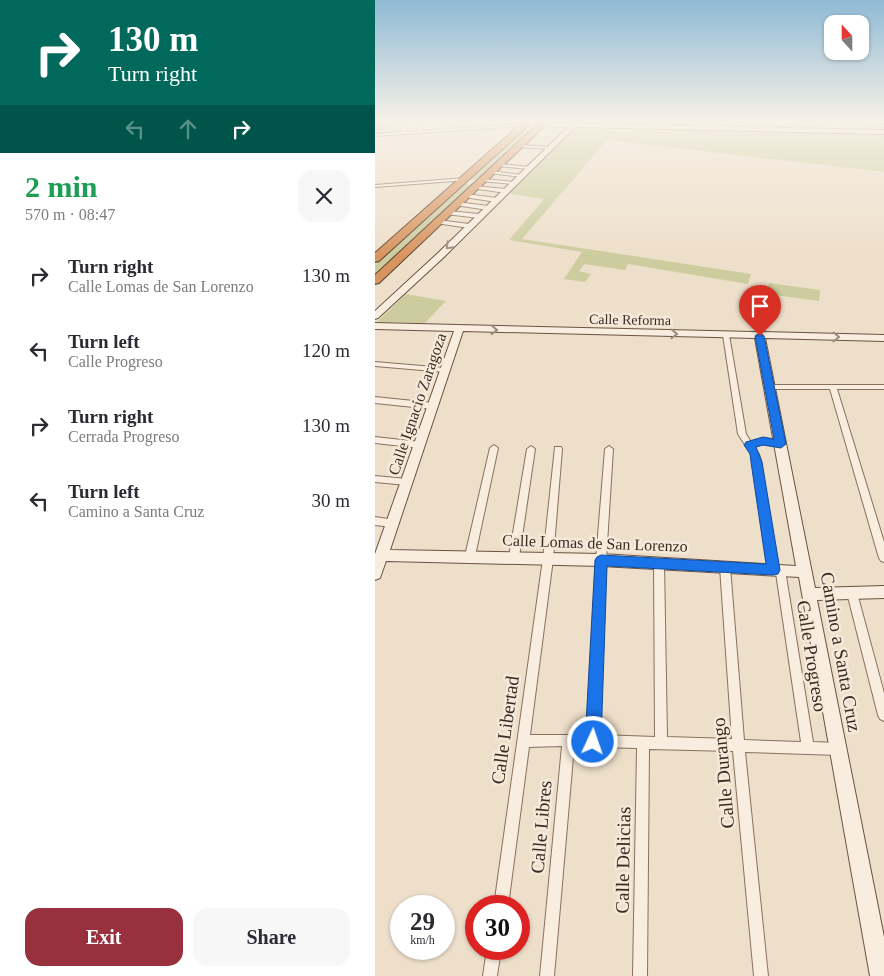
<!DOCTYPE html>
<meta charset="utf-8">
<style>
:root{--surface:#fff;--page:#f7f7f7;--text:#2b2b33;--muted:#7c7c81;--accent:#98303e}
body{margin:0;font-family:"Times New Roman",serif;background:var(--page);color:var(--text);height:100vh;display:flex;flex-direction:column;font-size:19px;white-space:nowrap}
*{box-sizing:border-box;margin:0}
p{font-size:16px;color:var(--muted)}
.icon{flex:none;width:28px;height:28px;fill:none;stroke:currentColor;stroke-width:2;stroke-linecap:round;stroke-linejoin:round}
.map{position:relative;flex:1;overflow:hidden}
.drawer{display:flex;flex-direction:column;background:var(--surface);width:375px}
.drawer>*{flex:none}
.top-card{background:#00695c;color:#fff;overflow:hidden}
.needle{width:32px;rotate:339deg}
.fabs{position:absolute;left:449px;top:15px;display:grid;gap:10px}
.fabs a{display:grid;place-items:center;width:45px;height:45px;border-radius:10px;background:var(--surface);box-shadow:0 1px 4px #0004;font-size:25px}
.speed{position:absolute;left:15px;top:895px;display:flex;gap:10px;font-size:25px;font-weight:700;text-align:center}
.speed>*{display:grid;place-content:center;width:65px;height:65px;border-radius:50%;background:var(--surface);box-shadow:0 1px 4px #0004;line-height:1}
.speed small{font-size:12px;font-weight:400}
.speed .limit{border:8px solid #d22;background:#fff;color:#111}
.pin{position:absolute;display:grid;place-items:center;width:42px;height:42px;color:#fff;margin:-51px -21px;border-radius:50% 50% 50% 0;rotate:-45deg;box-shadow:0 0 5px #0007}
.pin .icon{rotate:45deg}
.me{position:absolute;width:55px;margin:-28px;rotate:3deg;stroke-linejoin:round;filter:drop-shadow(0 0 4px #0008)}
.turn{display:flex;align-items:center;gap:18px;height:105px;padding:0 25px;font-size:22px}
.turn .icon{width:65px;height:65px;stroke-width:2.5}
.turn b{display:block;font-size:35px;line-height:42px}
.lanes{display:flex;align-items:center;height:48px;padding:0 25px;background:#0003;justify-content:center;gap:25px;direction:ltr}
.lanes .off{opacity:.35}
.round{display:grid;place-items:center;flex:none;width:52px;height:52px;border-radius:15px;background:var(--page)}
.summary{display:flex;align-items:center;justify-content:space-between;height:85px;padding:0 25px}
h1{font-size:30px;font-weight:600;line-height:38px;color:#1e9e55}
.cta{display:flex;gap:10px;margin-top:auto;padding:10px 25px}
.cta a{flex:1;height:58px;border-radius:15px;background:var(--accent);color:#fff;font-size:20px;font-weight:600;line-height:58px;text-align:center}
.cta a+a{background:var(--page);color:var(--text)}
ul{padding:0;list-style:none}
li{display:flex;align-items:center;gap:15px;height:75px;padding:0 25px}
li div{flex:1}
li b{display:block;font-size:19px}
li em{font-style:normal}
main{display:flex;flex:1;min-height:0}
.map>svg:first-child{display:block}
.green{fill:#cccc9e}
.lines{fill:none;stroke-linecap:round;stroke-linejoin:round}
.street-casing{stroke:#8a705f;stroke-width:2}
.secondary-casing{stroke:#6c5242;stroke-width:2}
.highway-casing{stroke:#593f32;stroke-width:2}
.street{fill:#f8edde;fill-rule:evenodd}
.secondary{fill:#f8edde;fill-rule:evenodd}
.highway{fill:#d8945f;fill-rule:evenodd}
.oneway{stroke:#9a8c80}
.route{fill:#1a73e8;stroke:#114b97}
.labels{text-anchor:middle;dominant-baseline:central;stroke-width:5;stroke-linejoin:round;paint-order:stroke}
.far-street-label{font-size:14px;fill:#3b2b22;stroke:#f5eada}
.street-label{font-size:16px;fill:#3b2b22;stroke:#f5eada}
.near-street-label{font-size:19px;fill:#3b2b22;stroke:#f5eada}
</style>
<main>
<section class="drawer">
<div class="top-card">
<div class="turn"><svg class="icon" aria-label="right" viewBox="0 0 24 24"><path d="M7 20v-9h11M14 6l5 5-5 5"/></svg><div><b>130 m</b>Turn right</div></div>
<div class="lanes"><svg class="icon off" aria-label="left" viewBox="0 0 24 24"><path d="M17 20v-9H6M10 6l-5 5 5 5"/></svg><svg class="icon off" aria-label="ahead" viewBox="0 0 24 24"><path d="M12 20V5M6 11l6-6 6 6"/></svg><svg class="icon" aria-label="right" viewBox="0 0 24 24"><path d="M7 20v-9h11M14 6l5 5-5 5"/></svg></div>
</div>
<div class="summary"><div><h1>2 min</h1><p>570 m · 08:47</p></div><a class="round"><svg class="icon" aria-label="close" viewBox="0 0 24 24"><path d="M6 6l12 12M18 6L6 18"/></svg></a></div>
<ul>
<li><svg class="icon" aria-label="right" viewBox="0 0 24 24"><path d="M7 20v-9h11M14 6l5 5-5 5"/></svg><div><b>Turn right</b><p>Calle Lomas de San Lorenzo</p></div><em>130 m</em></li>
<li><svg class="icon" aria-label="left" viewBox="0 0 24 24"><path d="M17 20v-9H6M10 6l-5 5 5 5"/></svg><div><b>Turn left</b><p>Calle Progreso</p></div><em>120 m</em></li>
<li><svg class="icon" aria-label="right" viewBox="0 0 24 24"><path d="M7 20v-9h11M14 6l5 5-5 5"/></svg><div><b>Turn right</b><p>Cerrada Progreso</p></div><em>130 m</em></li>
<li><svg class="icon" aria-label="left" viewBox="0 0 24 24"><path d="M17 20v-9H6M10 6l-5 5 5 5"/></svg><div><b>Turn left</b><p>Camino a Santa Cruz</p></div><em>30 m</em></li>
</ul>
<div class="cta"><a>Exit</a><a>Share</a></div>
</section>
<div class="map">
<svg width="509" height="976" viewBox="0 0 509 976">
<rect width="100%" height="100%" fill="#eedfca"/>
<g class="green">
<polygon points="0,120 22,120 19,132 0,133"/>
<polygon points="158,120 168,120 122,165 101,180 94,179"/>
<polygon points="198,130 509,133 509,172 232,140 147,239 376,274 373,284 253,264 250,270 209,264 204,271 216,274 210,282 189,279 207,252 134,240 169,199 135,194"/>
<polygon points="91,182 94,185 102,183 0,274 0,265"/>
<polygon points="394,283 445,290 444,301 392,294"/>
<polygon points="31,294 71,301 50,323 2,322"/>
</g>
<g class="lines">
<defs>
<g id="street">
<polygon points="28,120 32,120 31,132 42,131 43,120 47,120 46,131 67,129 74,120 78,120 72,129 149,124 151,125 149,126 0,136 0,134 27,132"/>
<polygon points="241,120 255,120 300,126 298,127"/>
<polygon points="359,120 373,120 429,127 427,128"/>
<polygon points="443,120 459,120 509,125 509,127"/>
<polygon points="302,121 346,125 357,129 355,130 345,127 301,123"/>
<polygon points="144,145 176,147 178,148 176,149 142,147"/>
<polygon points="124,164 155,167 157,168 155,169 122,166 122,165"/>
<polygon points="116,171 147,175 149,176 147,177 114,173 114,171"/>
<polygon points="91,178 93,179 93,180 0,187 0,185"/>
<polygon points="108,179 139,182 141,183 139,184 106,181 106,180"/>
<polygon points="99,186 131,189 134,191 131,193 97,188 97,187"/>
<polygon points="91,194 122,198 125,200 122,202 89,197 88,196"/>
<polygon points="82,202 113,206 116,208 113,210 80,205 79,204"/>
<polygon points="73,211 104,214 107,216 104,218 71,214 71,212"/>
<polygon points="63,220 94,224 97,226 94,228 61,223 61,221"/>
<path d="M351,333l3,2 17,99 5,8c11,-4 25,-5 34,2l-4,3 -18,-3 -9,3 5,7 2,7 16,106h6l2,3 28,172 25,1 4,2 2,4 -2,4 -4,2 -93,-3 23,224h-14l-21,-225 -84,-2 -2,227h-14l4,-228 -41,-1 -3,1 -19,-2 -20,230h-14l22,-230 -33,1 -21,159h-14l49,-347 12,-112h6l1,2 -9,110 -23,176h57l9,-175 9,-111 4,-3 4,3 -7,111 -7,175 56,2 -1,-174 2,-3 3,-1 3,1 2,3 3,174 65,2 -12,-172 2,-3 3,-1 3,1 2,3 14,173 57,2 -25,-169h-6l-2,-3 -15,-109 -2,-7 -13,-20 -15,-99z"/>
<polygon points="0,362 70,368 74,370 70,372 0,366"/>
<polygon points="392,385 509,385 509,389 462,389 509,542 509,562 506,561 504,558 455,389 395,389 391,387"/>
<polygon points="0,397 58,403 62,406 58,409 0,403"/>
<polygon points="0,437 45,442 49,445 45,448 0,443"/>
<polygon points="119,445 123,448 100,556 98,559 95,560 92,559 90,556 115,448"/>
<polygon points="156,446 160,449 144,557 142,560 139,561 136,560 134,557 152,449"/>
<polygon points="0,476 32,479 36,482 32,485 0,482"/>
<polygon points="0,517 20,520 22,523 20,526 17,527 0,525"/>
<polygon points="477,589 481,590 482,593 509,693 509,721 505,719 503,715 472,593 473,590"/>
<polygon points="112,949 126,949 122,976 108,976"/>
</g>
<g id="secondary">
<polygon points="166,123 509,130 509,134 200,127 69,257 3,318 0,319 0,311 63,253 193,127 164,126"/>
<path d="M0,323l509,12v6l-119,-3 50,250 69,-2v12l-67,2 67,337v39h-14l-71,-399 -198,-11 -215,-5 -6,17 -5,2v-26l79,-223 -79,-2zM88,331l292,7 41,228 -195,-12 -211,-4z"/>
</g>
<g id="highway">
<polygon points="167,120 176,120 4,283 0,284 0,275"/>
<polygon points="147,123 154,125 4,261 0,262 0,253"/>
</g>
</defs>
<use href="#street" class="street-casing"/>
<use href="#secondary" class="secondary-casing"/>
<use href="#highway" class="highway-casing"/>
<use href="#street" class="street"/>
<use href="#secondary" class="secondary"/>
<use href="#highway" class="highway"/>
</g>
<defs><path id="oneway-chevron" d="M-2-3.5L2.5 0L-2 3.5" fill="none" stroke-width="1.6" stroke-linecap="round" stroke-linejoin="round" transform="scale(1.25)"/></defs>
<g class="oneway">
<use href="#oneway-chevron" transform="translate(74 246) rotate(135)"/>
<use href="#oneway-chevron" transform="translate(119 330) rotate(2)"/>
<use href="#oneway-chevron" transform="translate(299 334) rotate(2)"/>
<use href="#oneway-chevron" transform="translate(461 337) rotate(1)"/>
</g>
<linearGradient id="sky" x2="0" y2="1"><stop stop-color="#8fbad5"/><stop offset="0.47" stop-color="#f7f1e7"/><stop offset="1" stop-color="#f7f1e7" stop-opacity="0"/></linearGradient>
<rect width="509" height="257" fill="url(#sky)"/>
<polygon class="route" points="385,333 389,336 411,444 406,448 388,445 381,447 387,462 405,570 403,574 398,575 232,566 226,742 223,747 218,750 212,747 210,742 220,560 222,557 226,555 391,564 376,462 375,454 369,445 371,442 388,437 399,439 380,336"/>
<g class="labels">
<g class="far-street-label">
<text transform="translate(255 320) rotate(1)">Calle Reforma</text>
</g>
<g class="street-label">
<text transform="translate(42 404) rotate(-71)">Calle Ignacio Zaragoza</text>
<text transform="translate(220 543) rotate(2)">Calle Lomas de San Lorenzo</text>
</g>
<g class="near-street-label">
<text transform="translate(466 652) rotate(80)">Camino a Santa Cruz</text>
<text transform="translate(437 656) rotate(81)">Calle Progreso</text>
<text transform="translate(130 730) rotate(-82)">Calle Libertad</text>
<text transform="translate(348 773) rotate(-95)">Calle Durango</text>
<text transform="translate(166 827) rotate(-85)">Calle Libres</text>
<text transform="translate(248 860) rotate(-89)">Calle Delicias</text>
</g>
</g>
</svg>
<div class="fabs">
<a><svg class="needle" viewBox="-14 -14 28 28"><path d="M0-13l5 13h-10z" fill="#e53935"/><path d="M0 13l5-13h-10z" fill="#7c7c81"/></svg></a>
</div>
<div class="speed"><div>29<small>km/h</small></div><div class="limit">30</div></div>
<div class="pin" style="left:385px;top:336px;background:#d93025"><svg class="icon" aria-label="arrive" viewBox="0 0 24 24"><path d="M6 21V4h12l-3 4 3 4H6"/></svg></div>
<svg class="me" style="left:218px;top:742px" viewBox="-20 -20 40 40"><circle r="17" fill="#1a73e8" stroke="#fff" stroke-width="3"/><path d="M0-11L8 9 0 5-8 9z" fill="#fff"/></svg>
</div>
</main>
